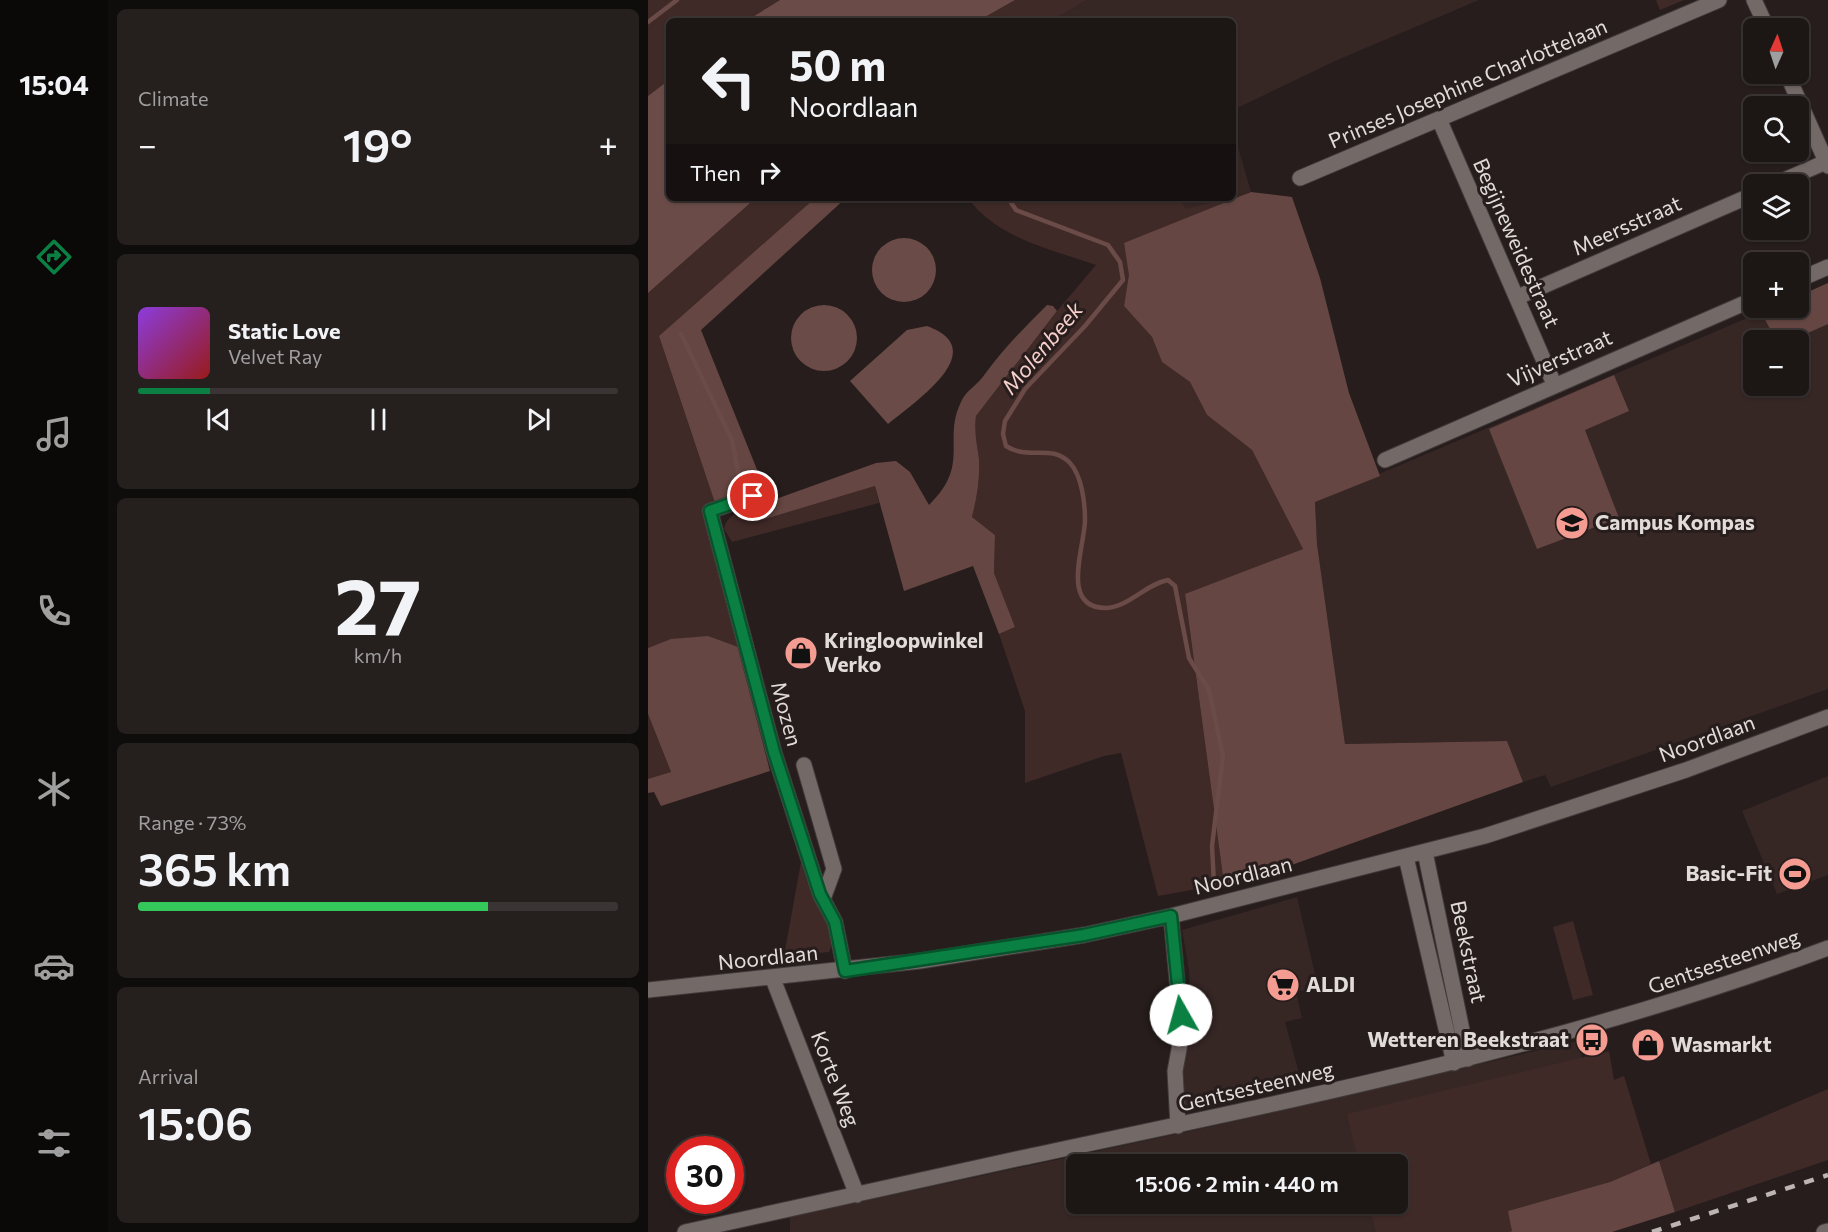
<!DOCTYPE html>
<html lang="en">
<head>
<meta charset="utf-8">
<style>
  body { margin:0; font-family:Commissioner,sans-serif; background:#251f1e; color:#f1f3f6; height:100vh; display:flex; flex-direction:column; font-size:22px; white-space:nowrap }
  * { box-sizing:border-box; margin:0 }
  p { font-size:20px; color:#a09fa0 }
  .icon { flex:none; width:33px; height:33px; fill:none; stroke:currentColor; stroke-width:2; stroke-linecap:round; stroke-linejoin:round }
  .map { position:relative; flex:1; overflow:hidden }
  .sheet { display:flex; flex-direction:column; gap:9px; padding:9px; background:#0f0c0c; width:540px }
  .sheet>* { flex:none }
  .guide { position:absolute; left:18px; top:18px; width:570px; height:183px; border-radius:9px; box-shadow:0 2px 4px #0004,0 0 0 2px #3a3534; background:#1c1615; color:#f1f3f6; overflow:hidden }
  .needle { width:39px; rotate:3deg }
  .fabs { position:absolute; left:1095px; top:18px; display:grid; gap:12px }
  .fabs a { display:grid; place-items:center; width:66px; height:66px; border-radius:9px; background:#1c1615; box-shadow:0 2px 4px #0004,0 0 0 2px #3a3534; font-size:30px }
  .speed { position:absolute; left:18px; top:1136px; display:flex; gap:12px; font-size:30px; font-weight:700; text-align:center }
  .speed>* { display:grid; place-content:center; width:78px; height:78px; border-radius:50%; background:#1c1615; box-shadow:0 2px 4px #0004,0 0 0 2px #3a3534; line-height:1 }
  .speed .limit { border:9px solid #d22; background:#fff; color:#111 }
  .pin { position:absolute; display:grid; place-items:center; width:51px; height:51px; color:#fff; margin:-26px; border:3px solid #fff; border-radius:50%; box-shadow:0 2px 6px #0007 }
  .me { position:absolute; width:66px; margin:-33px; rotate:353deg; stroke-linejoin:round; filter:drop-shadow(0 0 4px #0008) }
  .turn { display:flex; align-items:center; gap:21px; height:126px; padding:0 24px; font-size:27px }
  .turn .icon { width:78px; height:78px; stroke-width:2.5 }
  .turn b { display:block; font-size:42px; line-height:51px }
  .then { display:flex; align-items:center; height:57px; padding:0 24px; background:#0003; gap:12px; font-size:22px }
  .big { font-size:45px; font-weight:600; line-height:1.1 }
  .sheet .tile { flex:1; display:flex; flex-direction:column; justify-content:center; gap:9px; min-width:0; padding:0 21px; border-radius:9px; background:#251f1e }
  .sheet .dial { align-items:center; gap:0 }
  .dial b { font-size:78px; line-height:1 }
  .song { display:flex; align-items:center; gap:18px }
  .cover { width:72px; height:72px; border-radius:9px; background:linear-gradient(135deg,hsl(270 70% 55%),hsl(0 70% 35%)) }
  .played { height:6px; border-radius:3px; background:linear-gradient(90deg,#0b8043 15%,#3a3534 15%) }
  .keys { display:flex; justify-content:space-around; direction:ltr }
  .heat { display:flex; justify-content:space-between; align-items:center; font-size:33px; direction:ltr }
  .charge { height:9px; border-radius:4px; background:linear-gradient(90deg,#34c759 73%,#3a3534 0) }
  .trip { position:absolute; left:418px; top:1154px; width:342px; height:60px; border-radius:9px; background:#1c1615; box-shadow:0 2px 4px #0004,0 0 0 2px #3a3534; font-weight:600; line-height:60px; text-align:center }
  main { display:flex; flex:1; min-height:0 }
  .menu { display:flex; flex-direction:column; width:108px; justify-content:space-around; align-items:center; background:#0b0908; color:#a09fa0 }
  .menu .icon { width:42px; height:42px }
  .menu .selected { color:#0b8043 }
  .menu b { font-size:27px; color:#f1f3f6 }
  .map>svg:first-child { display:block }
</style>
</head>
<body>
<main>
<nav class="menu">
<b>15:04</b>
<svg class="icon selected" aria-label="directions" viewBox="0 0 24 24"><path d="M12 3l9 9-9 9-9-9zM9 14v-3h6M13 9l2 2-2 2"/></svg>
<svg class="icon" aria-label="music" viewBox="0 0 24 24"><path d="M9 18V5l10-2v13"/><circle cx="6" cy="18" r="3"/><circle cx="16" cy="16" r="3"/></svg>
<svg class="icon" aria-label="phone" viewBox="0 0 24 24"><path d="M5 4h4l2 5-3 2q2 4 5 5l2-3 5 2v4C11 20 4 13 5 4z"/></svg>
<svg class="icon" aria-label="climate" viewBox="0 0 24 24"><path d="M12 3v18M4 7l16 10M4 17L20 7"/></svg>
<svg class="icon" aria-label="car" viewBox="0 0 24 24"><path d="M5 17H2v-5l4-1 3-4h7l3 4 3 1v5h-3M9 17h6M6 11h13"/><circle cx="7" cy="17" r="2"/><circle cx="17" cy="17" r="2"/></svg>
<svg class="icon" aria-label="filters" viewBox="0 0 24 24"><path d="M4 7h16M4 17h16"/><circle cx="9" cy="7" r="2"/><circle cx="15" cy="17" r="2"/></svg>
</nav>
<section class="sheet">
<div class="tile"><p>Climate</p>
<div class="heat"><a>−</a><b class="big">19°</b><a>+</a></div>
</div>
<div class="tile">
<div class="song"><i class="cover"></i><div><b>Static Love</b><p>Velvet Ray</p></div></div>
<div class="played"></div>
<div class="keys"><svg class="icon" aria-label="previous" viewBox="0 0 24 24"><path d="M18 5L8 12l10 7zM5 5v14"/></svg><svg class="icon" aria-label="pause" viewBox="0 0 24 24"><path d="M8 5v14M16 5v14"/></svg><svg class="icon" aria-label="next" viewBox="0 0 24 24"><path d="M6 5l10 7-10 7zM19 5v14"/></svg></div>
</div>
<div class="tile dial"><b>27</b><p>km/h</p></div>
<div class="tile"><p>Range · 73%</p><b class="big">365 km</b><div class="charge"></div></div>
<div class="tile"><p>Arrival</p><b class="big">15:06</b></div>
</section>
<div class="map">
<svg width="1180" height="1232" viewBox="0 0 1180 1232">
  <rect width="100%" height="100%" fill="#261d1c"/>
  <!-- built -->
  <path fill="#362725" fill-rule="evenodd" d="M439,0H831L687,61L585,110V21H403Z
    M585,130L603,192L585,196Z
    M531,198H579L538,210Z
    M1180,283V689L903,787L897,775L875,782L859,741L697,744L669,544L667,501L1123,308H1150L1151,296ZM1106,340H1150V386H1106Z
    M1180,776V875L1129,894L1094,811Z
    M649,897L670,987L648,992L654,1018L637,1022L654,1084L534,1109L531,1076L543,1018L541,970L534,930Z
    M930,1041L962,1182L861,1232H142V1217L566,1126ZM429,1164H750V1203H429Z"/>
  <!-- green -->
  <path fill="#402a27" d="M0,0H132L98,21H21V80L0,96Z
    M367,0H439L403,21H330Z
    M1008,0H1036L1012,10Z
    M603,192L476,244L482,275L476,306L504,337L514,362L542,382L559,415L604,450L655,549L537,595L576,884L510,896L473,753L456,756L377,783V711L351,634L367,627L346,573L347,535L324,517C329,497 332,480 331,460C329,444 326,432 328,416L409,311L448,265C405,250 348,238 320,198H531L538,209Z
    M108,198H167L11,336L69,509L96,640L90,647C55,635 35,634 0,648V293Z
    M227,486L231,503L84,542L76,529C79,515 90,512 103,508L107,522Z
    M0,714L23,772L3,779H0Z
    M153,862C156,871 158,881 162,889C170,908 191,931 181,952L136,956Z
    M925,921L945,995L925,1000L905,927Z
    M961,1051L966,1080L976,1076L1003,1164L962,1182L861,1211L864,1231L861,1232H728L721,1203H750V1164H711L699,1114Z
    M1180,1089V1160L1027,1212L1011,1161Z"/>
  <!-- forest -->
  <path fill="#654642" d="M603,192L644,197L672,278L701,393L732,476L667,502L669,544L697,744L859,741L875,782L616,875L576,884L537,594L655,549L604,450L559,415L542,382L514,362L504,337L476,306L481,275L476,243Z
    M167,198H198L53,330L118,492L69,509L11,336Z
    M1180,283V324L1144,340H1128L1113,312L1123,308H1150L1151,296Z
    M399,305L405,306L409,311L328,416C326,432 329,444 331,459C332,480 329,497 324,517L347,535L346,573L367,627L351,634L325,566L256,591L227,486L107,522L103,508L228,463L248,461L262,472L281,505C323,464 294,441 313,402C318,390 330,385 337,374C355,349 377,327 399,305Z
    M966,375L981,411L937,430L971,518L889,549L841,429Z
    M60,636L90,647L122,771L13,806L6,792L0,793V779L23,772L0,714V648L23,639Z
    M1011,1161L1027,1212L964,1232H861L864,1231L860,1211L962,1182Z"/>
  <!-- water -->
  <path fill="#6a4b47" d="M132,0H367L330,21H98Z
    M21,80V198H108L0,293V96Z
    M224 270a32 32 0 1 1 64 0a32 32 0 1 1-64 0Z
    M143 338a33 33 0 1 1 66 0a33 33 0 1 1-66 0Z
    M279,326C346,350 265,403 240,424L202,381L259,330Z"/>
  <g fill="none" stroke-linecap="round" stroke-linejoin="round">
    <!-- stream -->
    <path stroke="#6a4b47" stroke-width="4.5" d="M0,22L29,0
      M360,198L368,210L460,245L472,262L475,280L437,326L377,389L357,421L355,434L358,446C381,461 403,443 422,463C434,476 437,503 437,520C437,546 411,608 458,608C481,607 498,584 520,580L527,586L541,658L561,690L575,756L564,846L566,884
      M33,334L84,440L94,493"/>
    <defs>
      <path id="minor" d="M1106,0L1119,28
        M1139,74L1180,166
        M791,119L906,384
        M652,178L1071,0
        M1127,184L1178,162
        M1150,280L1180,267
        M870,297L1106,194
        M737,460L1106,299
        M105,496L62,511L126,752L172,894L187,922L197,971
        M156,765L186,869L175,899
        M777,852L820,1059
        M758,857L806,1063
        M523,916L534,1033L527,1071L530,1126
        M125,979L209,1195
        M0,990L272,961L436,935L523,916L837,836L1038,770L1180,717
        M37,1232C149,1208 261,1182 373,1158C645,1100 918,1046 1180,948
        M1176,1232L1180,1231"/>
    </defs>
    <!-- minor casing -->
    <use href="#minor" stroke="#413a3a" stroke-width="17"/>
    <!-- minor -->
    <use href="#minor" stroke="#736967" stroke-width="15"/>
    <!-- rail -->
    <path stroke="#bcb5b4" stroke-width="4.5" stroke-dasharray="10 10" stroke-linecap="butt" d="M1004,1232L1180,1175"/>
  </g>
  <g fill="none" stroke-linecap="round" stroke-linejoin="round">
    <defs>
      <path id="route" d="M105,496L62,511L126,752L172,894L187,922L197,971L436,935L523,916L533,1015"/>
    </defs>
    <!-- route casing -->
    <use href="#route" stroke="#07532c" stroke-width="15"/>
    <!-- route -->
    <use href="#route" stroke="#0b8043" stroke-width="10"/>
  </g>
  <!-- icons -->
  <defs>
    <symbol id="school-disc" viewBox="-11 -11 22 22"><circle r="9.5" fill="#f59c92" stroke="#261d1c"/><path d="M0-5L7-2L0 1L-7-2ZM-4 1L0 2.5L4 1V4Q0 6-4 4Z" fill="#111"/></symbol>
    <symbol id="shop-disc" viewBox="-11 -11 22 22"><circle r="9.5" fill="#f59c92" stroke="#261d1c"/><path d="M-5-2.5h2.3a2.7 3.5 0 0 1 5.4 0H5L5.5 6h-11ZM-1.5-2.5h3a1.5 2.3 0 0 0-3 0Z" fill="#111"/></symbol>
    <symbol id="stadium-disc" viewBox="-11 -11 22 22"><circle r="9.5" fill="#f59c92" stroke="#261d1c"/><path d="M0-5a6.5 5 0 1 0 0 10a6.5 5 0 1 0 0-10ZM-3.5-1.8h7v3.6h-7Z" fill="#111"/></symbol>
    <symbol id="supermarket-disc" viewBox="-11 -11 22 22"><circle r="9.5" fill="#f59c92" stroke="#261d1c"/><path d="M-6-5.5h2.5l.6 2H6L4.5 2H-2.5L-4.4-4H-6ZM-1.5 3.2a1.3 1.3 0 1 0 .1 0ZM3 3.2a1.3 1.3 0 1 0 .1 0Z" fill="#111"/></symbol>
    <symbol id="bus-disc" viewBox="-11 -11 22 22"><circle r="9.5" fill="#f59c92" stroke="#261d1c"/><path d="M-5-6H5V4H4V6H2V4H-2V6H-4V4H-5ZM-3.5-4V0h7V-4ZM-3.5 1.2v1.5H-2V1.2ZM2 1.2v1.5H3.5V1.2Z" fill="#111"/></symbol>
  </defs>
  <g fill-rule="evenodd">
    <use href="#school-disc" x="905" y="504" width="38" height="38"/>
    <use href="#shop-disc" x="134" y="634" width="38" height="38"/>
    <use href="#stadium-disc" x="1128" y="855" width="38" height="38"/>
    <use href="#supermarket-disc" x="616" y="966" width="38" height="38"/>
    <use href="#bus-disc" x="925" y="1021" width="38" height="38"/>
    <use href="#shop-disc" x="981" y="1026" width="38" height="38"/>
  </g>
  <g text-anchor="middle" stroke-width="6" stroke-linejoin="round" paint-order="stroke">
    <!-- street labels -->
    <g font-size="21" fill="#e1dbda" stroke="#261d1c">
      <text transform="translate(820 84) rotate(-23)" y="7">Prinses Josephine Charlottelaan</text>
      <text transform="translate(979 226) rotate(-24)" y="7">Meersstraat</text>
      <text transform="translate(868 243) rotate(66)" y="7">Begijneweidestraat</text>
      <text transform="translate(912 359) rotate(-24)" y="7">Vijverstraat</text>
      <text transform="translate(138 714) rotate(75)" y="7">Mozen</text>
      <text transform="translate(1059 739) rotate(-20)" y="7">Noordlaan</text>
      <text transform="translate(595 876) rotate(-14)" y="7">Noordlaan</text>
      <text transform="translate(820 952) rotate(78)" y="7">Beekstraat</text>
      <text transform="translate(120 958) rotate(-6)" y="7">Noordlaan</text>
      <text transform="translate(1076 962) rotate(-19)" y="7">Gentsesteenweg</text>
      <text transform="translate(187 1079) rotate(69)" y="7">Korte Weg</text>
      <text transform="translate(608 1087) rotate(-13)" y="7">Gentsesteenweg</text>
    </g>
    <!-- poi labels -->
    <g font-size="21" font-weight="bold" fill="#e1dbda" stroke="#261d1c" text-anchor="start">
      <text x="947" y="530">Campus Kompas</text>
      <text x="176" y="648">Kringloopwinkel<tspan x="176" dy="24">Verko</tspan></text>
      <text x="1124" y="881" text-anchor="end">Basic-Fit</text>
      <text x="658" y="992">ALDI</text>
      <text x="921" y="1047" text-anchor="end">Wetteren Beekstraat</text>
      <text x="1023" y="1052">Wasmarkt</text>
    </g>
    <!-- water labels -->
    <g font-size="22" font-style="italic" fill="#f7d0cb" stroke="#261d1c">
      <text transform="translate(394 348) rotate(-50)" y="8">Molenbeek</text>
    </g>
  </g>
</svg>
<div class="fabs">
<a><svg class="needle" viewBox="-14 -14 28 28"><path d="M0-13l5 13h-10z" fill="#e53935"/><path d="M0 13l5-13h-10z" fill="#a09fa0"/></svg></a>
<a><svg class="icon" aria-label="search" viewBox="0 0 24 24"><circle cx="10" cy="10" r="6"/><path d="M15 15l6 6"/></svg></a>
<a><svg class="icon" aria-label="layers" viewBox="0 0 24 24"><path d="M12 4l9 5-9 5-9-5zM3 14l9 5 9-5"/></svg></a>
<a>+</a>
<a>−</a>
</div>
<div class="speed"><div class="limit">30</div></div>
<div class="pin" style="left:105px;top:496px;background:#d93025"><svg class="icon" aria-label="arrive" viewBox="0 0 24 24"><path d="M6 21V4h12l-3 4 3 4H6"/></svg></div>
<svg class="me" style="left:533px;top:1015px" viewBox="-20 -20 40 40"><circle r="19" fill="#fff"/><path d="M0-13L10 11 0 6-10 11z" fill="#0b8043"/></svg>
<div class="trip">15:06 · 2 min · 440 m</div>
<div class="guide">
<div class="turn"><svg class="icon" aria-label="left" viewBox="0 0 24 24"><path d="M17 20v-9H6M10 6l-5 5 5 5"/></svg><div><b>50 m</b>Noordlaan</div></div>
<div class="then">Then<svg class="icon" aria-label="right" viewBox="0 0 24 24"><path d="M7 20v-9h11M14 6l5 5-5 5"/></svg></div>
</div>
</div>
</main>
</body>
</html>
